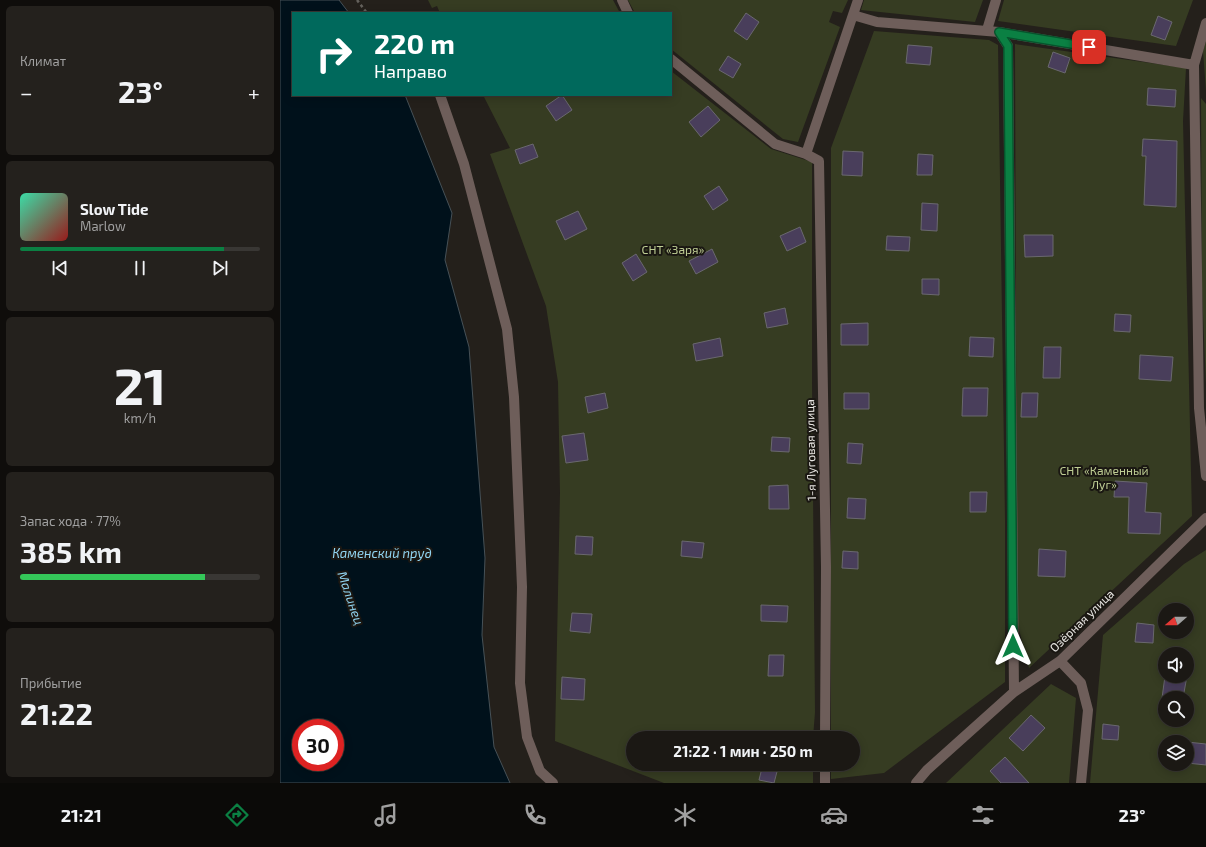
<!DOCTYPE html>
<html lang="ru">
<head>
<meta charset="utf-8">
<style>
  body { margin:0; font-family:"Exo 2",sans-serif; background:#24211d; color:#f1f3f6; height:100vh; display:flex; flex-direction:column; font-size:15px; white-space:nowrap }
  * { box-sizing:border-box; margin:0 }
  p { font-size:13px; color:#a0a0a0 }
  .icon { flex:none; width:22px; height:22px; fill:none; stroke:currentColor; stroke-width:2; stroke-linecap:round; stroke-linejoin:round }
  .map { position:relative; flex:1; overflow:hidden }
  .details { display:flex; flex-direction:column; gap:6px; padding:6px; background:#0f0d0b; width:280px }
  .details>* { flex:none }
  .hud { position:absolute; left:12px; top:12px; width:380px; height:84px; border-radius:0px; box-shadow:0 2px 10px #0003,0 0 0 1px #393734; background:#00695c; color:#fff; overflow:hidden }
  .needle { width:26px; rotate:250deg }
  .buttons { position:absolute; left:878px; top:603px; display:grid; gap:8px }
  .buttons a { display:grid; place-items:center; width:36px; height:36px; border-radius:50%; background:#1b1814; box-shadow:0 2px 10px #0003,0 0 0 1px #393734; font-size:20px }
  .speed { position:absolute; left:12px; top:719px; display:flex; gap:8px; font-size:20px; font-weight:700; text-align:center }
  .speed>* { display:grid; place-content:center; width:52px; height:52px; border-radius:50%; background:#1b1814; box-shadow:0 2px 10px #0003,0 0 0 1px #393734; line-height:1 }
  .speed .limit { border:6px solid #d22; background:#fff; color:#111 }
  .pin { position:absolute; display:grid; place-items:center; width:34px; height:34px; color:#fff; margin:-17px; border-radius:8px; box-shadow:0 2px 6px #0006 }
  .me { position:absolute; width:44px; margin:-22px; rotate:0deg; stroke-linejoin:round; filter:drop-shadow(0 0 3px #0008) }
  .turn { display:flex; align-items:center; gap:14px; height:84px; padding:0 16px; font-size:18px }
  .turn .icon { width:52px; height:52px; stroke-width:2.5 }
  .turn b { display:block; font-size:28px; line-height:34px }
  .big { font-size:30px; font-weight:700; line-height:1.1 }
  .details .tile { flex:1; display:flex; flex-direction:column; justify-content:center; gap:6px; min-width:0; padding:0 14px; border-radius:6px; background:#24211d }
  .details .dial { align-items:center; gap:0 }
  .dial b { font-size:52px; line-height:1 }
  .song { display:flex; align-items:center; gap:12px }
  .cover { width:48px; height:48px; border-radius:6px; background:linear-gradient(135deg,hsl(160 70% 55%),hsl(0 70% 35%)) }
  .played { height:4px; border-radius:2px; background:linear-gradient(90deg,#0b8043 85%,#393734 85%) }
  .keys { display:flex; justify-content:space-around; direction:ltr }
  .heat { display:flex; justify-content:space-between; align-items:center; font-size:22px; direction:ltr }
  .charge { height:6px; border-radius:3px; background:linear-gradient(90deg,#34c759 77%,#393734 0) }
  .trip { position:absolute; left:346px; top:731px; width:234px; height:40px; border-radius:20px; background:#1b1814; box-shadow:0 2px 10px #0003,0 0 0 1px #393734; font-weight:700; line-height:40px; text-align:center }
  .menu { display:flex; height:64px; justify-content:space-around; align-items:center; background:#0b0a08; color:#a0a0a0 }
  .menu .icon { width:28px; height:28px }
  .menu .selected { color:#0b8043 }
  .menu b { font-size:18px; color:#f1f3f6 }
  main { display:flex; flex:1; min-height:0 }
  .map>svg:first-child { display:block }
</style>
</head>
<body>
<main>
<section class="details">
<div class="tile"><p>Климат</p>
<div class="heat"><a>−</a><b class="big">23°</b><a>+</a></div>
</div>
<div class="tile">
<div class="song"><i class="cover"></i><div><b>Slow Tide</b><p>Marlow</p></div></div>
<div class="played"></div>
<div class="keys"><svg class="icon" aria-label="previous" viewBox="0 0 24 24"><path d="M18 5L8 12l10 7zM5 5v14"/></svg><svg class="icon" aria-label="pause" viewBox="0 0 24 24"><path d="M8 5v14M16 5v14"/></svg><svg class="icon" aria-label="next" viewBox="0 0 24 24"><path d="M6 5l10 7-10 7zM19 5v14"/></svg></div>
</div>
<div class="tile dial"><b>21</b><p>km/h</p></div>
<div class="tile"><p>Запас хода · 77%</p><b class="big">385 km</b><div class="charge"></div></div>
<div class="tile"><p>Прибытие</p><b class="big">21:22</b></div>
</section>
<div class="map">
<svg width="926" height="783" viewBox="0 0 926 783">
  <rect width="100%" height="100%" fill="#24201b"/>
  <!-- green -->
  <path fill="#363c22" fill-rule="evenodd" d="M148,0H333L340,13H160L157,6L152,8Z
    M348,0H568L562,13L553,11L549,22L560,27L518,142L503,139L391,49V13H355Z
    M584,0H703L695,22L581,10Z
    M724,0H913L896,46L718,21Z
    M594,31L709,40L718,45L725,520V682L604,773L551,779V764H573V738H551V148Z
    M926,41V91L923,51Z
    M735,44L906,68L903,121L912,516L749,668L737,622Z
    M391,71L491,149L532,162V382L535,712L533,738H353V764H533V783H384L275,741L280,493L278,382L266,306L210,154L230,148L203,95H391Z
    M921,98L926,104V385L922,289Z
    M926,550V783H810L823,635L904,564ZM885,610H907V632H885ZM885,654H907V676H885ZM885,698H907V720H885ZM885,742H907V764H885Z
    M771,684L796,698L789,783H666Z"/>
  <!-- water -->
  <path fill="#00111b" stroke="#465157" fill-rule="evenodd" d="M0,0H59L69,13H13V95H125L172,213L165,260L189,347L205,558L202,635L214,747L230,783H0ZM21,728H55V762H21Z"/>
  <!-- building -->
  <path fill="#493e5b" stroke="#6a686f" d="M466,13L479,22L467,40L454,31Z
    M878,16L892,22L885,40L871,35Z
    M628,45L652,47L650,65L626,63Z
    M773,52L790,58L785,73L768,67Z
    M448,56L461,64L453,78L439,70Z
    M868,88L896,90L895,107L867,105Z
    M282,95L292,110L276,121L266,106Z
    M428,106L440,120L421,137L409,122Z
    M863,139L897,141L896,207L864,205L866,156H862Z
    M253,144L258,157L240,164L235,150Z
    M563,151L583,152L582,176L562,175Z
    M638,154L653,155L652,175H637Z
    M439,186L448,200L433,210L424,196Z
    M642,203L658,204L657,231L641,230Z
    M298,211L307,229L285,240L276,221Z
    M520,227L526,242L507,251L500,236Z
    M744,235H773V256L745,257Z
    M607,236L630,237L629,251L606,250Z
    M432,249L438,262L416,274L409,261Z
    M356,254L367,272L353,281L342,263Z
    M642,279H659V295L642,294Z
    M505,308L508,324L487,328L484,313Z
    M835,314L851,315L850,332L834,331Z
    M588,323V345H561V324Z
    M690,337L714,338L713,357L689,356Z
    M440,338L443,356L416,361L413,344Z
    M764,347H781L780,378H763Z
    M860,355L893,357L891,381L859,379Z
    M683,388H708L707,416H682Z
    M325,393L328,408L308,413L305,397Z
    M564,393H589V409H564Z
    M742,393H758L757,417H741Z
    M304,433L308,460L286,463L282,436Z
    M492,437L510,438L509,452L491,451Z
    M568,443L583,444L581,464L567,463Z
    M835,481L867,483L865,512L881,513L880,534L848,533L849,497H834Z
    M508,485L509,509H489V486Z
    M690,492H707L706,512H690Z
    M568,498L586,499L585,519L567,518Z
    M296,536L313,537L312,555L295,554Z
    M402,541L424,543L422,558L401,556Z
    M759,549L786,551L785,577L758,576Z
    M563,551L578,552V569L562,568Z
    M481,605L508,606L507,622L481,621Z
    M292,613L312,614L310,633L290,631Z
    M857,623L874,625L873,643L855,642Z
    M489,655H504L503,676H488Z
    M885,676H907L903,698H882Z
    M282,677L305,679L304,700L281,699Z
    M751,715L765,728L743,751L729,738Z
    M823,724L839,726L838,740L822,739Z
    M907,742L926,744V765L907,763Z
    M725,757L749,783H721L710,771Z
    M483,764H499L494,783L479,780Z"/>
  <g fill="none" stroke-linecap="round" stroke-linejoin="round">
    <!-- path -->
    <path stroke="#64615c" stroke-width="2.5" stroke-dasharray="3 3" stroke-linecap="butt" d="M77,0L87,13"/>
    <!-- minor -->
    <path stroke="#6e5e5a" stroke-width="10" d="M342,0L348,13
      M573,15L597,22L719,32L728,46L734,692
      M926,23L914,65L919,408L926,476
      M707,30L716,0
      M719,32L914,65
      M391,59L495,144L526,154L539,161L546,567L545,738
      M160,95L184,164L227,329L234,397L242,587L240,683L247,737L260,771L273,783
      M526,154L578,0
      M780,661L801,683L808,710L801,783
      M545,783V764
      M636,783L647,770L734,692L780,661L926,518"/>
  </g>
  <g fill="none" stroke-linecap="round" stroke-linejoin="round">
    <defs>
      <path id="route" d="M733,646L728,46L719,32L809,47"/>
    </defs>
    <!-- route casing -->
    <use href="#route" stroke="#07532c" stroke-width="10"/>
    <!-- route -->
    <use href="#route" stroke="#0b8043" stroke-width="7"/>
  </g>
  <g text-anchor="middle" stroke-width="4" stroke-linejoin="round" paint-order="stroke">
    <!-- park labels -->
    <g font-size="12" fill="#bfce94" stroke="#1a1712">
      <text x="393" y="254">СНТ «Заря»</text>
      <text x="824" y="475">СНТ «Каменный<tspan x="824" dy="14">Луг»</tspan></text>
    </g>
    <!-- street labels -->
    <g font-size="12" fill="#e8e6e2" stroke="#1a1712">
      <text transform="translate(531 450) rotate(-91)" y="4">1-я Луговая улица</text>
      <text transform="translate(802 621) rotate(-44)" y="4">Озёрная улица</text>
    </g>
    <!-- water labels -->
    <g font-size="13" font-style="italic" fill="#91d4f1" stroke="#1a1712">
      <text x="102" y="558">Каменский пруд</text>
      <text transform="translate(71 598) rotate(71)" y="5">Малинец</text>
    </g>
  </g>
</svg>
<div class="buttons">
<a><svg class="needle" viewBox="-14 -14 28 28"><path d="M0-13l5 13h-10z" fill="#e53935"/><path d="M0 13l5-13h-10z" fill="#a0a0a0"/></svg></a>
<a><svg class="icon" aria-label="sound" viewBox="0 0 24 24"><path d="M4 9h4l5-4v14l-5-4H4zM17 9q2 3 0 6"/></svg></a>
<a><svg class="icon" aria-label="search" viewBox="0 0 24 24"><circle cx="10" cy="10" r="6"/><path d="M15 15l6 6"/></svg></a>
<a><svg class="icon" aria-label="layers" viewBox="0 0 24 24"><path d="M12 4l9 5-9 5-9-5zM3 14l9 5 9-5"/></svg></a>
</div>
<div class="speed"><div class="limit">30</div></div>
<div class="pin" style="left:809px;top:47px;background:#d93025"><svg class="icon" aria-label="arrive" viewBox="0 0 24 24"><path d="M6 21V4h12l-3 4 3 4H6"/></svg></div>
<svg class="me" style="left:733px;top:646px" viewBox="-20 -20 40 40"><path d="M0-17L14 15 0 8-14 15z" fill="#0b8043" stroke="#fff" stroke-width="4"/></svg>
<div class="trip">21:22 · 1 мин · 250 m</div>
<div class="hud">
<div class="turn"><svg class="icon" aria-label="right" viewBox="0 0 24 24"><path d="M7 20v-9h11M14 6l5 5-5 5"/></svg><div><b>220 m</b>Направо</div></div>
</div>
</div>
</main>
<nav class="menu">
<b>21:21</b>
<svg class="icon selected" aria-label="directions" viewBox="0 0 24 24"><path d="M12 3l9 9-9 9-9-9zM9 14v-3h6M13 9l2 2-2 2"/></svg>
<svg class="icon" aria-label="music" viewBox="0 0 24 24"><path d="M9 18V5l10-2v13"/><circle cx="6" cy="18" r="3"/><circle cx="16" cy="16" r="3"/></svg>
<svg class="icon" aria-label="phone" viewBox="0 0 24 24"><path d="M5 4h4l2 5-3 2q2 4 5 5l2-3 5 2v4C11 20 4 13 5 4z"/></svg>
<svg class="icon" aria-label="climate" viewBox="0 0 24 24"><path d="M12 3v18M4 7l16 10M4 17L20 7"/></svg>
<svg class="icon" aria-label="car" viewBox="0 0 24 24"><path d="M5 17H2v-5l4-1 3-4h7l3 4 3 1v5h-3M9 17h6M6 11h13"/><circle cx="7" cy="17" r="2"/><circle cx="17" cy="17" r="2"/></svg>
<svg class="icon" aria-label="filters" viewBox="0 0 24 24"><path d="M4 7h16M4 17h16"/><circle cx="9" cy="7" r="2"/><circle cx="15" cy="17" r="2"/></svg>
<b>23°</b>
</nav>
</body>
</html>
